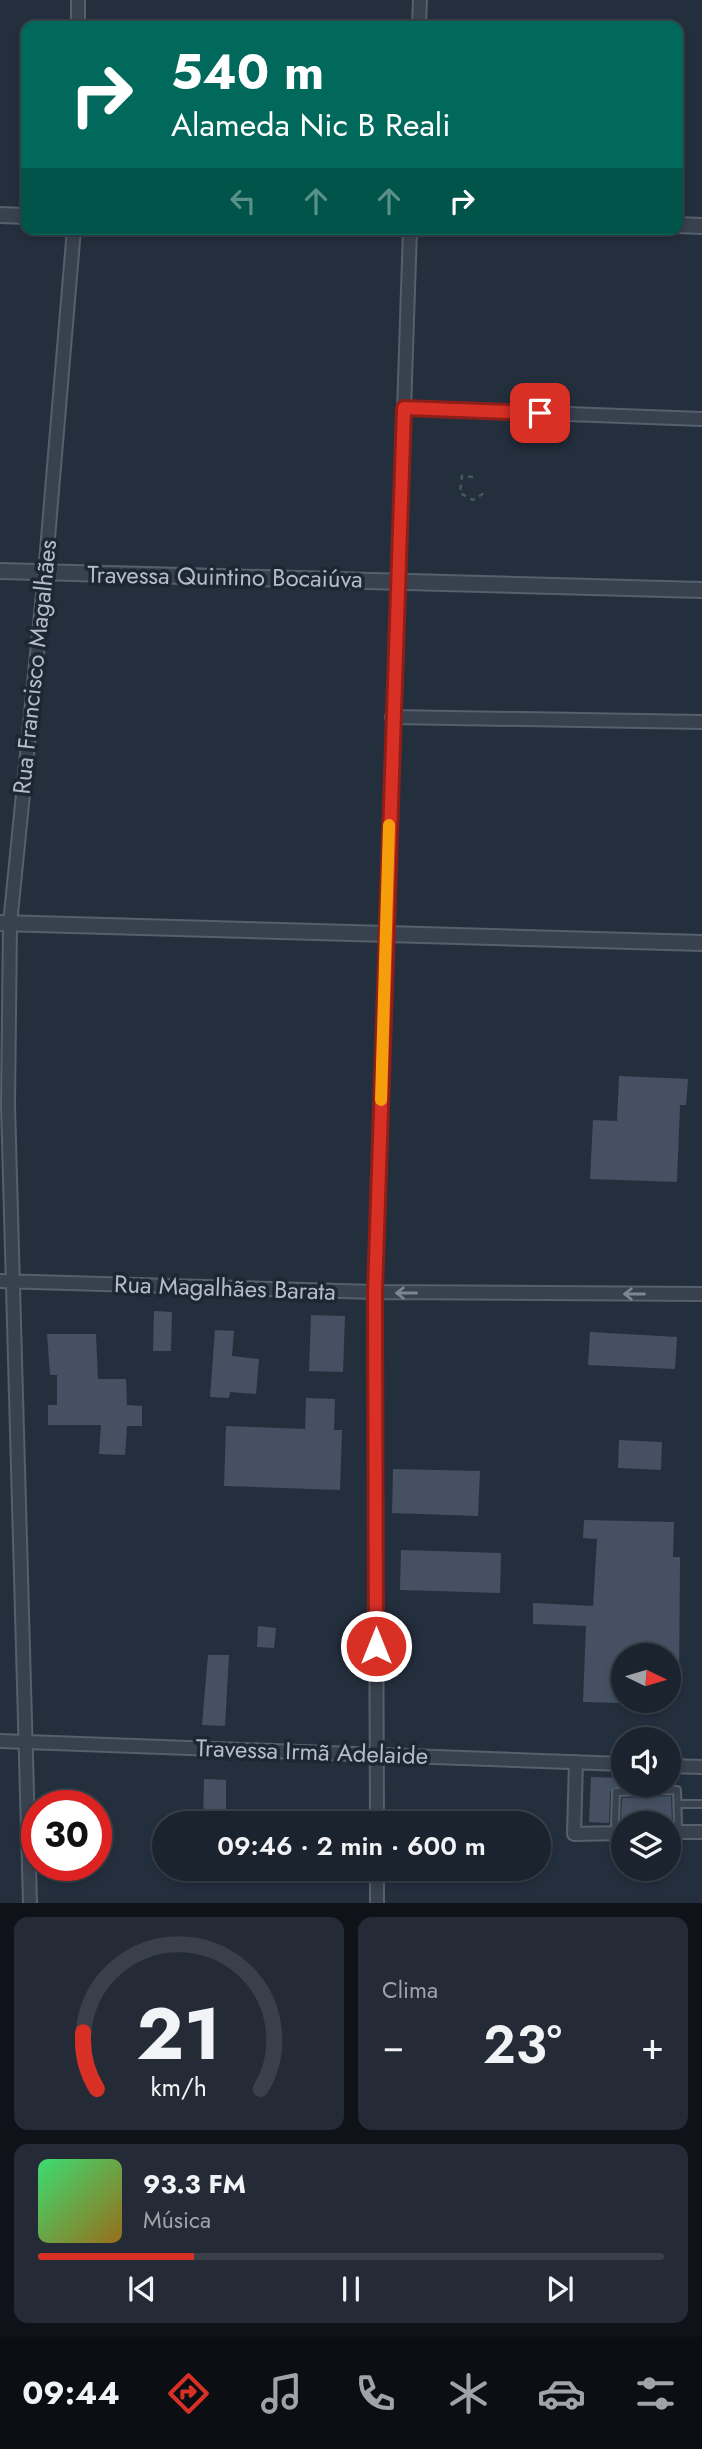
<!DOCTYPE html>
<html lang="pt">
<head>
<meta charset="utf-8">
<style>
  body { margin:0; font-family:Jost,sans-serif; background:#242b36; color:#f1f3f6; height:100vh; display:flex; flex-direction:column; font-size:26px; white-space:nowrap }
  * { box-sizing:border-box; margin:0 }
  p { font-size:23px; color:#a0a4aa }
  .icon { flex:none; width:38px; height:38px; fill:none; stroke:currentColor; stroke-width:2; stroke-linecap:round; stroke-linejoin:round }
  .map { position:relative; height:1903px; overflow:hidden }
  .panel { display:flex; flex-direction:column; gap:14px; padding:14px; background:#0f1319; flex:1 }
  .panel>* { flex:none }
  .hud { position:absolute; left:21px; top:21px; width:662px; height:214px; border-radius:14px; box-shadow:0 4px 10px #0003,0 0 0 2px #39404a; background:#00695c; color:#fff; overflow:hidden }
  .needle { width:46px; rotate:95deg }
  .fabs { position:absolute; left:611px; top:1643px; display:grid; gap:14px }
  .fabs a { display:grid; place-items:center; width:70px; height:70px; border-radius:50%; background:#1b232e; box-shadow:0 4px 10px #0003,0 0 0 2px #39404a; font-size:35px }
  .speed { position:absolute; left:21px; top:1790px; display:flex; gap:14px; font-size:35px; font-weight:700; text-align:center }
  .speed>* { display:grid; place-content:center; width:91px; height:91px; border-radius:50%; background:#1b232e; box-shadow:0 4px 10px #0003,0 0 0 2px #39404a; line-height:1 }
  .speed .limit { border:10px solid #d22; background:#fff; color:#111 }
  .pin { position:absolute; display:grid; place-items:center; width:60px; height:60px; color:#fff; margin:-30px; border-radius:14px; box-shadow:0 4px 10px #0006 }
  .me { position:absolute; width:77px; margin:-38px; rotate:0deg; stroke-linejoin:round; filter:drop-shadow(0 0 5px #0008) }
  .turn { display:flex; align-items:center; gap:24px; height:147px; padding:0 35px; font-size:32px }
  .turn .icon { width:91px; height:91px; stroke-width:2.5 }
  .turn b { display:block; font-size:49px; line-height:60px }
  .lanes { display:flex; align-items:center; height:66px; padding:0 35px; background:#0003; justify-content:center; gap:35px; direction:ltr }
  .lanes .off { opacity:.35 }
  .big { font-size:52px; font-weight:600; line-height:1.1 }
  .panel .tile { flex:1; display:flex; flex-direction:column; justify-content:center; gap:10px; min-width:0; padding:0 24px; border-radius:14px; background:#242b36 }
  .panel .dial { align-items:center; gap:0 }
  .dial svg { height:182px; overflow:visible; fill:none; stroke:#39404a; stroke-width:7; stroke-linecap:round; text-anchor:middle }
  .dial text { fill:#f1f3f6; stroke:none }
  .song { display:flex; align-items:center; gap:21px }
  .cover { width:84px; height:84px; border-radius:10px; background:linear-gradient(135deg,hsl(140 70% 55%),hsl(40 70% 35%)) }
  .played { height:7px; border-radius:4px; background:linear-gradient(90deg,#d93025 25%,#39404a 25%) }
  .keys { display:flex; justify-content:space-around; direction:ltr }
  .heat { display:flex; justify-content:space-between; align-items:center; font-size:38px; direction:ltr }
  .panel .tiles { flex:1; display:grid; gap:14px; grid-template-columns:1fr 1fr }
  .tile:last-child { grid-column:span 2 }
  .trip { position:absolute; left:152px; top:1811px; width:399px; height:70px; border-radius:35px; background:#1b232e; box-shadow:0 4px 10px #0003,0 0 0 2px #39404a; font-weight:600; line-height:70px; text-align:center }
  .menu { display:flex; height:112px; justify-content:space-around; align-items:center; background:#0b0e12; color:#a0a4aa }
  .menu .icon { width:49px; height:49px }
  .menu .selected { color:#d93025 }
  .menu b { font-size:32px; color:#f1f3f6 }
  .map>svg:first-child { display:block }
</style>
</head>
<body>
<div class="map">
<svg width="702" height="1903" viewBox="0 0 702 1903">
  <rect width="100%" height="100%" fill="#242f3e"/>
  <!-- building -->
  <path fill="#455162" d="M619,1076L688,1079L686,1105H680L677,1182L590,1179L593,1120L617,1121Z
    M154,1311L172,1312L171,1351H153Z
    M311,1315L345,1316L343,1372L309,1371Z
    M215,1330L234,1331L232,1356L259,1359L256,1394L230,1392L229,1398L210,1397Z
    M590,1332L677,1337L675,1369L588,1365Z
    M47,1334H96L98,1379H126L127,1405L142,1406V1426H127L125,1455L99,1454L101,1425H48V1405H57V1375H50Z
    M306,1398L335,1399L334,1430H342L340,1490L224,1486L226,1426L305,1429Z
    M619,1440L662,1442L661,1470L618,1468Z
    M393,1469L480,1471L478,1516L392,1513Z
    M584,1520L674,1522L673,1557H680L679,1686H668V1656H623V1703L583,1702L586,1626L533,1624V1603L593,1606L597,1539L583,1538Z
    M401,1550L501,1553L500,1593L400,1590Z
    M258,1626L276,1628L274,1648L257,1647Z
    M208,1655H229L225,1726L202,1725Z
    M591,1777L623,1778V1785H656L614,1787L610,1792L609,1823L589,1822Z
    M204,1779L226,1780V1824H203Z
    M671,1796L672,1820L663,1824H628L621,1819L622,1798Z"/>
  <g fill="none" stroke-linecap="round" stroke-linejoin="round">
    <defs>
      <path id="service" d="M679,1804H702
        M623,1825H615L616,1792L677,1790L678,1826H668"/>
      <path id="minor" d="M78,26V0
        M419,26L420,0
        M404,408L702,419
        M392,717L702,722
        M0,1281L375,1292L702,1294
        M0,1741L623,1764
        M576,1762L574,1834L623,1833
        M668,1766L702,1767
        M377,1824L375,1292L410,229
        M668,1832H702
        M377,1869V1903
        M30,1903L8,1105L10,924L45,574L74,229"/>
      <path id="tertiary" d="M0,215L26,216
        M677,225L702,226
        M0,571L702,590
        M0,923L702,943"/>
    </defs>
    <!-- service casing -->
    <use href="#service" stroke="#565f6c" stroke-width="10"/>
    <!-- minor casing -->
    <use href="#minor" stroke="#565f6c" stroke-width="16"/>
    <!-- tertiary casing -->
    <use href="#tertiary" stroke="#565f6c" stroke-width="18"/>
    <!-- path -->
    <path stroke="#44595c" stroke-width="2.5" stroke-dasharray="5 5" stroke-linecap="butt" d="M473,477L462,476L460,493L473,500L484,493"/>
    <!-- service -->
    <use href="#service" stroke="#38414e" stroke-width="6"/>
    <!-- minor -->
    <use href="#minor" stroke="#38414e" stroke-width="12"/>
    <!-- tertiary -->
    <use href="#tertiary" stroke="#38414e" stroke-width="14"/>
  </g>
  <!-- one-way arrows -->
  <defs><path id="oneway-shaft" d="M-6 0H5M1.5-3L5.5 0L1.5 3" fill="none" stroke-width="1.6" stroke-linecap="round" stroke-linejoin="round" transform="scale(1.75)"/></defs>
  <g stroke="#7c8592">
    <use href="#oneway-shaft" transform="translate(406 1293) rotate(-180)"/>
    <use href="#oneway-shaft" transform="translate(634 1294) rotate(-180)"/>
  </g>
  <g fill="none" stroke-linecap="round" stroke-linejoin="round">
    <defs>
      <path id="route" d="M376,1646L375,1292L404,408L540,413"/>
    </defs>
    <!-- route casing -->
    <use href="#route" stroke="#8d1f18" stroke-width="18"/>
    <!-- route -->
    <use href="#route" stroke="#d93025" stroke-width="12"/>
    <!-- slow -->
    <path stroke="#f59e0b" stroke-width="12" d="M381,1100L389,825"/>
  </g>
  <g text-anchor="middle" stroke-width="7" stroke-linejoin="round" paint-order="stroke">
    <!-- street labels -->
    <g font-size="24" fill="#b4bcc9" stroke="#1d2633">
      <text transform="translate(225 577) rotate(1)" y="8">Travessa Quintino Bocaiúva</text>
      <text transform="translate(35 667) rotate(-84)" y="8">Rua Francisco Magalhães</text>
      <text transform="translate(225 1288) rotate(2)" y="8">Rua Magalhães Barata</text>
      <text transform="translate(312 1752) rotate(2)" y="8">Travessa Irmã Adelaide</text>
    </g>
  </g>
</svg>
<div class="fabs">
<a><svg class="needle" viewBox="-14 -14 28 28"><path d="M0-13l5 13h-10z" fill="#e53935"/><path d="M0 13l5-13h-10z" fill="#a0a4aa"/></svg></a>
<a><svg class="icon" aria-label="sound" viewBox="0 0 24 24"><path d="M4 9h4l5-4v14l-5-4H4zM17 9q2 3 0 6"/></svg></a>
<a><svg class="icon" aria-label="layers" viewBox="0 0 24 24"><path d="M12 4l9 5-9 5-9-5zM3 14l9 5 9-5"/></svg></a>
</div>
<div class="speed"><div class="limit">30</div></div>
<div class="pin" style="left:540px;top:413px;background:#d93025"><svg class="icon" aria-label="arrive" viewBox="0 0 24 24"><path d="M6 21V4h12l-3 4 3 4H6"/></svg></div>
<svg class="me" style="left:376px;top:1646px" viewBox="-20 -20 40 40"><circle r="17" fill="#d93025" stroke="#fff" stroke-width="3"/><path d="M0-11L8 9 0 5-8 9z" fill="#fff"/></svg>
<div class="trip">09:46 · 2 min · 600 m</div>
<div class="hud">
<div class="turn"><svg class="icon" aria-label="right" viewBox="0 0 24 24"><path d="M7 20v-9h11M14 6l5 5-5 5"/></svg><div><b>540 m</b>Alameda Nic B Reali</div></div>
<div class="lanes"><svg class="icon off" aria-label="left" viewBox="0 0 24 24"><path d="M17 20v-9H6M10 6l-5 5 5 5"/></svg><svg class="icon off" aria-label="ahead" viewBox="0 0 24 24"><path d="M12 20V5M6 11l6-6 6 6"/></svg><svg class="icon off" aria-label="ahead" viewBox="0 0 24 24"><path d="M12 20V5M6 11l6-6 6 6"/></svg><svg class="icon" aria-label="right" viewBox="0 0 24 24"><path d="M7 20v-9h11M14 6l5 5-5 5"/></svg></div>
</div>
</div>
<section class="panel">
<div class="tiles">
<div class="tile dial"><svg viewBox="0 0 100 80">
<path d="M14 69A42 42 0 1 1 86 69"/>
<path d="M14 69A42 42 0 0 1 8 44" stroke="#d93025"/>
<text x="50" y="56" font-size="32" font-weight="700">21</text>
<text x="50" y="72" font-size="11">km/h</text>
</svg></div>
<div class="tile"><p>Clima</p>
<div class="heat"><a>−</a><b class="big">23°</b><a>+</a></div>
</div>
<div class="tile">
<div class="song"><i class="cover"></i><div><b>93.3 FM</b><p>Música</p></div></div>
<div class="played"></div>
<div class="keys"><svg class="icon" aria-label="previous" viewBox="0 0 24 24"><path d="M18 5L8 12l10 7zM5 5v14"/></svg><svg class="icon" aria-label="pause" viewBox="0 0 24 24"><path d="M8 5v14M16 5v14"/></svg><svg class="icon" aria-label="next" viewBox="0 0 24 24"><path d="M6 5l10 7-10 7zM19 5v14"/></svg></div>
</div>
</div>
</section>
<nav class="menu">
<b>09:44</b>
<svg class="icon selected" aria-label="directions" viewBox="0 0 24 24"><path d="M12 3l9 9-9 9-9-9zM9 14v-3h6M13 9l2 2-2 2"/></svg>
<svg class="icon" aria-label="music" viewBox="0 0 24 24"><path d="M9 18V5l10-2v13"/><circle cx="6" cy="18" r="3"/><circle cx="16" cy="16" r="3"/></svg>
<svg class="icon" aria-label="phone" viewBox="0 0 24 24"><path d="M5 4h4l2 5-3 2q2 4 5 5l2-3 5 2v4C11 20 4 13 5 4z"/></svg>
<svg class="icon" aria-label="climate" viewBox="0 0 24 24"><path d="M12 3v18M4 7l16 10M4 17L20 7"/></svg>
<svg class="icon" aria-label="car" viewBox="0 0 24 24"><path d="M5 17H2v-5l4-1 3-4h7l3 4 3 1v5h-3M9 17h6M6 11h13"/><circle cx="7" cy="17" r="2"/><circle cx="17" cy="17" r="2"/></svg>
<svg class="icon" aria-label="filters" viewBox="0 0 24 24"><path d="M4 7h16M4 17h16"/><circle cx="9" cy="7" r="2"/><circle cx="15" cy="17" r="2"/></svg>
</nav>
</body>
</html>
